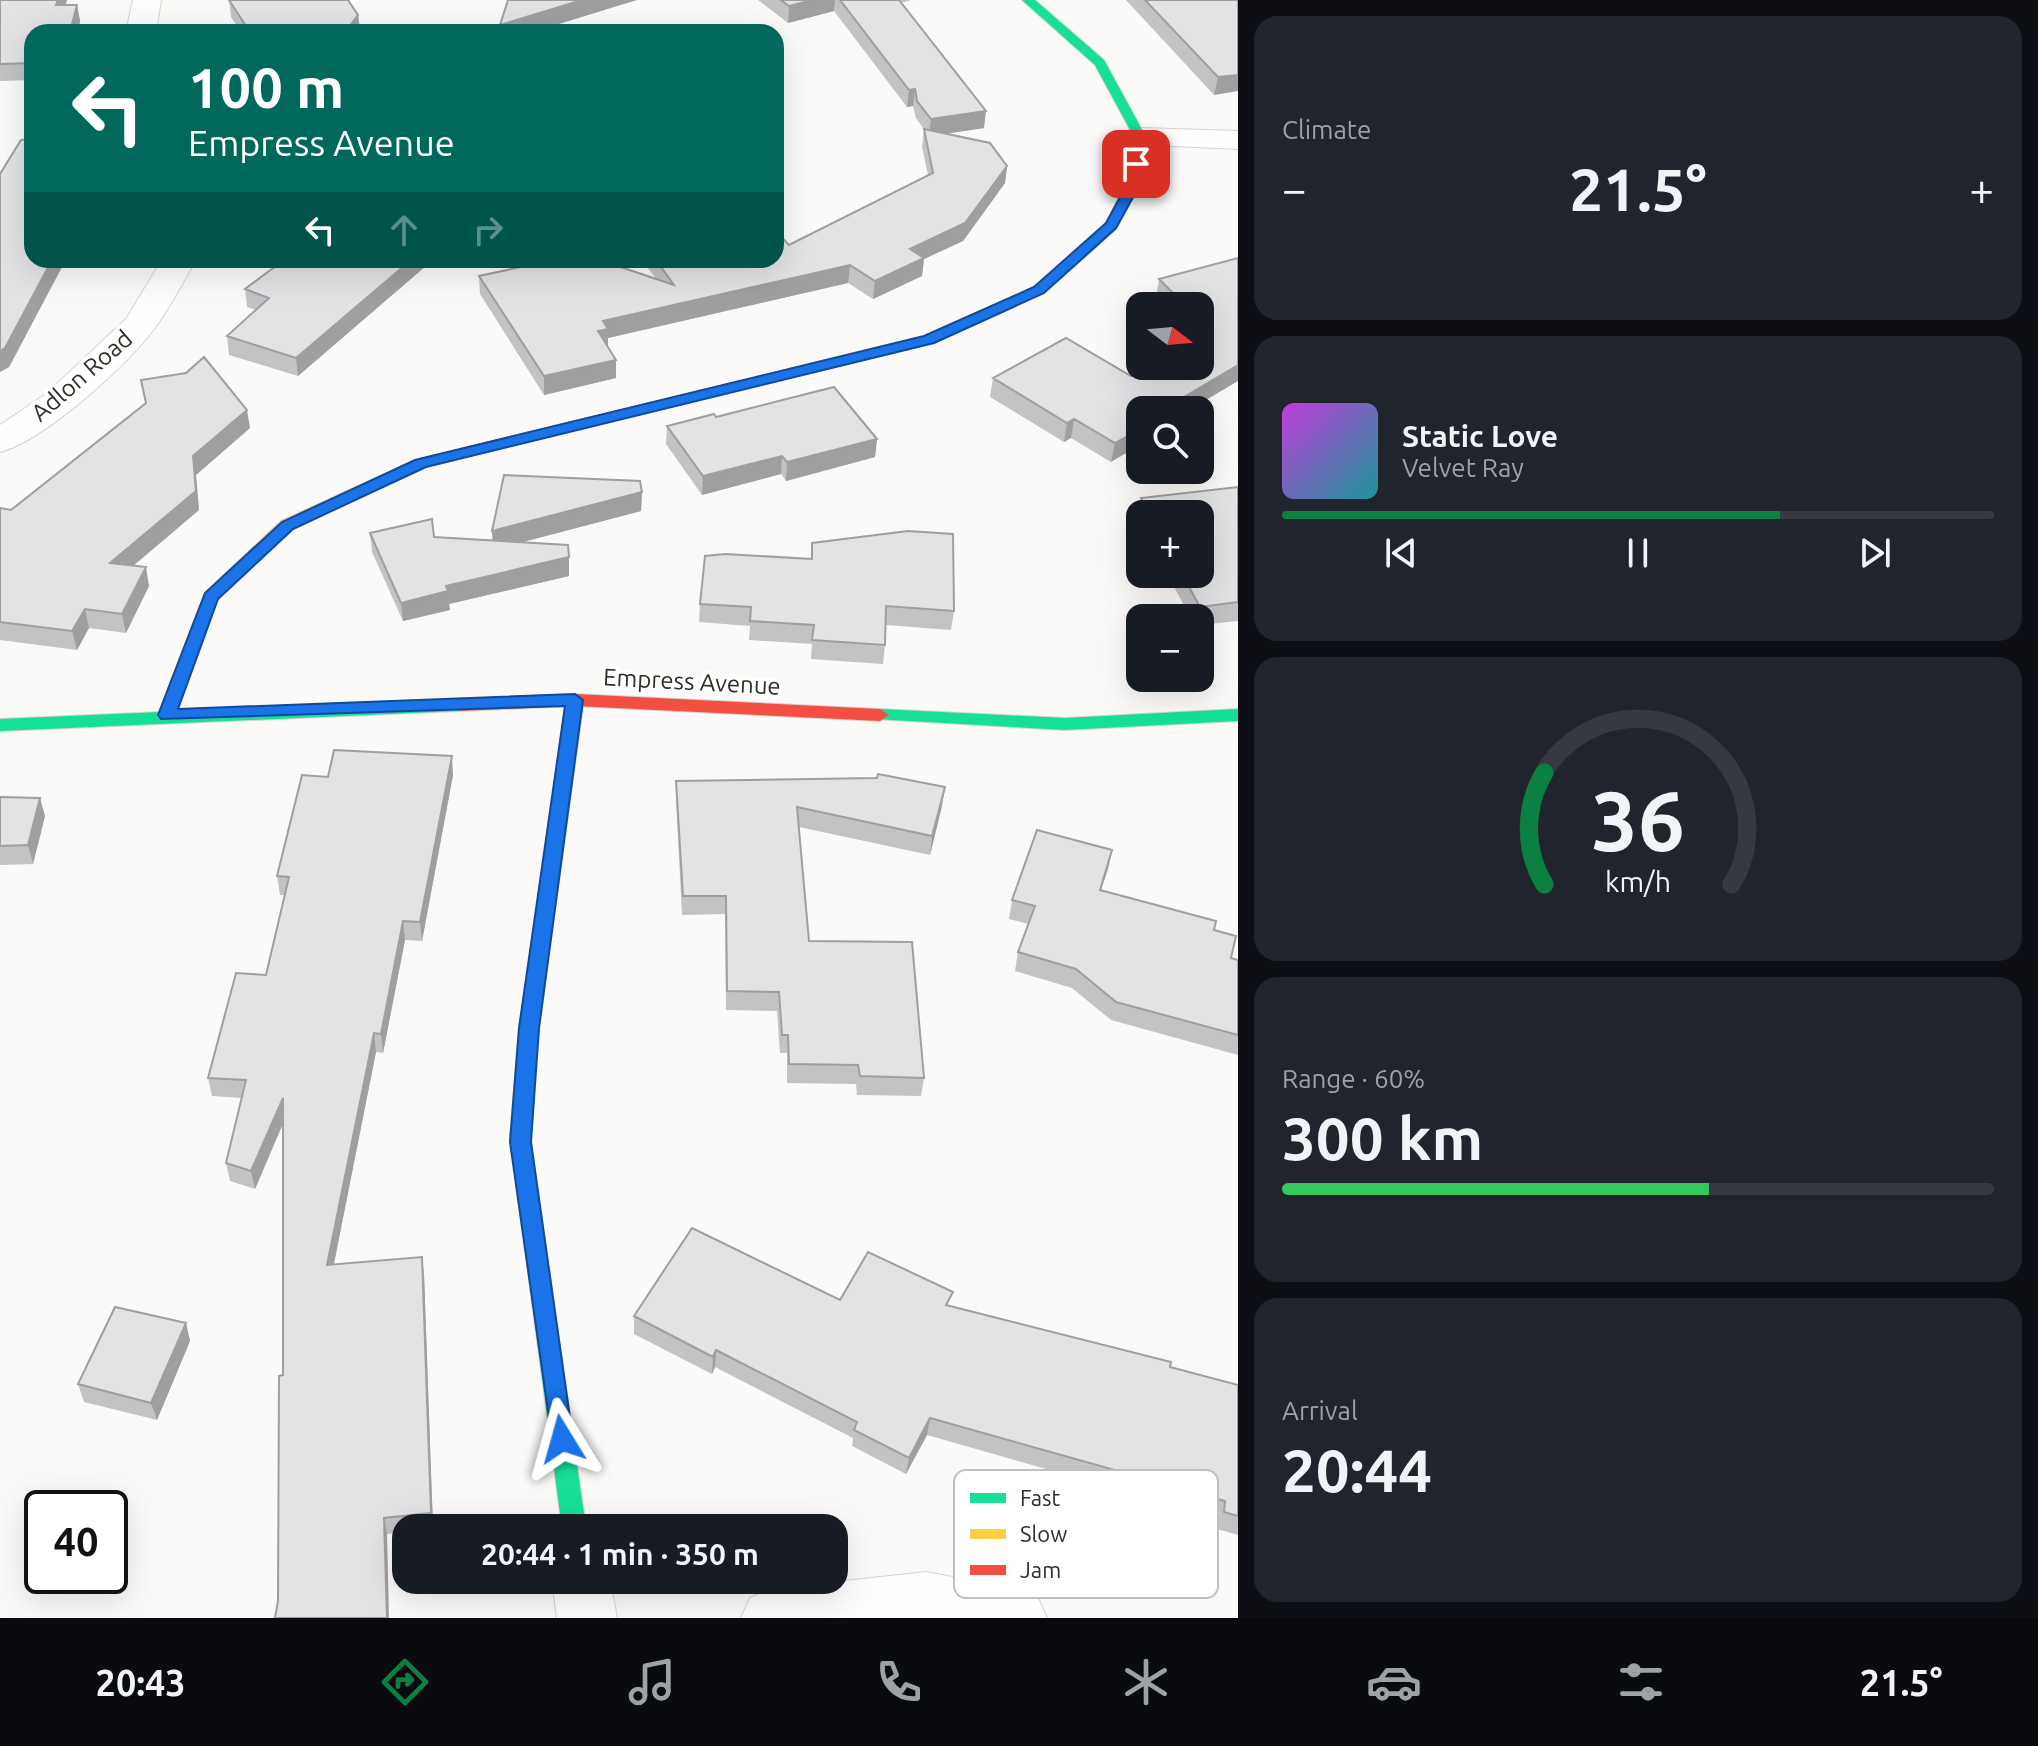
<!DOCTYPE html>
<html lang="en">
<head>
<meta charset="utf-8">
<style>
  body { margin:0; font-family:Ubuntu,sans-serif; background:#20242c; color:#f1f3f6; height:100vh; display:flex; flex-direction:column; font-size:30px; white-space:nowrap }
  * { box-sizing:border-box; margin:0 }
  p { font-size:26px; color:#9ea1a6 }
  .icon { flex:none; width:44px; height:44px; fill:none; stroke:currentColor; stroke-width:2; stroke-linecap:round; stroke-linejoin:round }
  .map { position:relative; flex:1; overflow:hidden }
  .drawer { display:flex; flex-direction:column; gap:16px; padding:16px; background:#0d0f14; width:800px }
  .drawer>* { flex:none }
  .guide { position:absolute; left:24px; top:24px; width:760px; height:244px; border-radius:24px; box-shadow:0 8px 32px #0002; background:#00695c; color:#fff; overflow:hidden }
  .needle { width:52px; rotate:106deg }
  .buttons { position:absolute; left:1126px; top:292px; display:grid; gap:16px }
  .buttons a { display:grid; place-items:center; width:88px; height:88px; border-radius:16px; background:#171b24; box-shadow:0 8px 32px #0002; font-size:40px }
  .speed { position:absolute; left:24px; top:1490px; display:flex; gap:16px; font-size:40px; font-weight:700; text-align:center }
  .speed>* { display:grid; place-content:center; width:104px; height:104px; border-radius:50%; background:#171b24; box-shadow:0 8px 32px #0002; line-height:1 }
  .speed .limit { border:4px solid #111; border-radius:12px; background:#fff; color:#111 }
  .pin { position:absolute; display:grid; place-items:center; width:68px; height:68px; color:#fff; margin:-34px; border-radius:16px; box-shadow:0 4px 12px #0006 }
  .me { position:absolute; width:88px; margin:-44px; rotate:352deg; stroke-linejoin:round; filter:drop-shadow(0 0 6px #0008) }
  .turn { display:flex; align-items:center; gap:28px; height:168px; padding:0 32px; font-size:36px }
  .turn .icon { width:104px; height:104px; stroke-width:2.5 }
  .turn b { display:block; font-size:56px; line-height:68px }
  .lanes { display:flex; align-items:center; height:76px; padding:0 32px; background:#0003; justify-content:center; gap:40px; direction:ltr }
  .lanes .off { opacity:.35 }
  .big { font-size:60px; font-weight:600; line-height:1.1 }
  .drawer .tile { flex:1; display:flex; flex-direction:column; justify-content:center; gap:12px; min-width:0; padding:0 28px; border-radius:24px; background:#20242c }
  .drawer .dial { align-items:center; gap:0 }
  .dial svg { height:208px; overflow:visible; fill:none; stroke:#363941; stroke-width:7; stroke-linecap:round; text-anchor:middle }
  .dial text { fill:#f1f3f6; stroke:none }
  .song { display:flex; align-items:center; gap:24px }
  .cover { width:96px; height:96px; border-radius:12px; background:linear-gradient(135deg,hsl(290 70% 55%),hsl(180 70% 35%)) }
  .played { height:8px; border-radius:4px; background:linear-gradient(90deg,#0b8043 70%,#363941 70%) }
  .keys { display:flex; justify-content:space-around; direction:ltr }
  .heat { display:flex; justify-content:space-between; align-items:center; font-size:44px; direction:ltr }
  .charge { height:12px; border-radius:6px; background:linear-gradient(90deg,#34c759 60%,#363941 0) }
  .trip { position:absolute; left:392px; top:1514px; width:456px; height:80px; border-radius:24px; background:#171b24; box-shadow:0 8px 32px #0002; font-weight:600; line-height:80px; text-align:center }
  .tab-bar { display:flex; height:128px; justify-content:space-around; align-items:center; background:#090b0e; color:#9ea1a6 }
  .tab-bar .icon { width:56px; height:56px }
  .tab-bar .active { color:#0b8043 }
  .tab-bar b { font-size:36px; color:#f1f3f6 }
  main { display:flex; flex:1; min-height:0 }
  .map>svg:first-child { display:block }
</style>
</head>
<body>
<main>
<div class="map">
<svg width="1238" height="1618" viewBox="0 0 1238 1618">
  <rect width="100%" height="100%" fill="#fcfaf8"/>
  <g fill="none" stroke-linecap="round" stroke-linejoin="round">
    <defs>
      <path id="street" d="M133,0H161L156,32H126Z
        M1140,128L1238,131V149L1129,144L1124,137L1129,130Z
        M162,260H196C182,283 170,308 154,329C128,365 42,442 0,452V425L46,394L126,319Z
        M926,1572L1017,1589L1038,1598L1047,1618H741L750,1598L771,1589Z
        M552,1580H610L617,1618H557Z"/>
      <path id="fast" d="M1022,0H1035L1104,60L1146,137L1137,190L1116,229L1094,249L1089,250L1082,246L1105,224L1123,190L1134,137L1095,65Z
        M575,694L584,700L557,894L555,899H541L539,894L566,700Z
        M459,699L468,705L459,711L0,731V719Z
        M880,709L1065,718L1238,709V721L1065,730L874,719L871,715L874,711Z
        M520,1129L527,1131L530,1137L586,1528H562L510,1137L513,1131Z"/>
      <path id="slow" d="M605,414L612,418L610,421L426,466L293,529L218,599L176,715L173,719H161L158,715L205,593L281,521L416,460Z"/>
      <path id="jam" d="M1089,242L1096,246L1094,249L1044,293L934,343L605,422L598,418L605,414L924,337L1034,287Z
        M575,694L880,709L889,715L880,721L575,706L459,711L450,705L459,699Z
        M548,887L555,889L557,894L539,1028L530,1137L527,1143L520,1145L513,1143L510,1137L519,1028L539,894L541,889Z"/>
    </defs>
    <!-- street casing -->
    <use href="#street" stroke="#d8d4d0" stroke-width="2"/>
    <!-- fast casing -->
    <use href="#fast" stroke="#d8d4d0" stroke-width="2"/>
    <!-- slow casing -->
    <use href="#slow" stroke="#d8d4d0" stroke-width="2"/>
    <!-- jam casing -->
    <use href="#jam" stroke="#d8d4d0" stroke-width="2"/>
    <!-- street -->
    <use href="#street" fill="#fffefe" fill-rule="evenodd"/>
    <!-- fast -->
    <use href="#fast" fill="#16e098" fill-rule="evenodd"/>
    <!-- slow -->
    <use href="#slow" fill="#ffcf43" fill-rule="evenodd"/>
    <!-- jam -->
    <use href="#jam" fill="#f24e42" fill-rule="evenodd"/>
  </g>
  <!-- wall -->
  <path fill="#c3c2c5" d="M0,0H67L65,5H77L80,21L78,32H32V80L0,81Z
    M229,0L358,15L360,28L371,32H241L231,17Z
    M758,0H911L901,3L984,128L946,134L1007,166L1005,183L963,241L924,259L922,276L873,299L848,283L608,338V347L616,378L544,395L480,294L479,276L656,279L642,260H776L789,245L928,175L922,147L924,129L916,118L913,106L907,107L834,11L788,23Z
    M1126,0H1238L1214,95Z
    M0,174L32,260H75L74,264L63,265L9,367L0,372Z
    M1238,258L1189,410H1140L1111,462L1071,438L1064,442L990,397L993,378L1131,376L1200,366V306H1164L1156,297L1159,279Z
    M284,260H427V265L298,376L229,355L227,336L256,310L247,307L245,289Z
    M716,417L877,439L875,457L786,481L781,474L702,495L666,444L667,426Z
    M250,428L196,475L199,510L133,566L149,586L126,633L89,628L77,650L0,640V508L11,510Z
    M1238,487V621L1200,625V618H1191L1167,574H1200V514H1140V523L1137,517L1141,498Z
    M642,492L641,511L522,542L569,557V576L449,604L450,610L403,621L372,552L370,533L493,540Z
    M812,543L954,611L951,630L886,625L885,645L883,664L811,659L812,644L749,640L750,626L699,622L700,604L811,559Z
    M453,775L422,941L405,940L383,1053L376,1052L334,1264L424,1274L433,1528H406V1532L387,1534L278,1601L283,1375V1124L255,1189L230,1181L226,1163L242,1098L212,1096L208,1078L266,975L285,895H280L277,876L328,777Z
    M676,781L942,806L930,855L799,827L809,941L924,1078L921,1096L857,1095L856,1084L787,1083V1053H780L777,1011L726,1010L725,914L682,915L676,800Z
    M0,797L45,816L33,864L0,865Z
    M1112,850L1101,890L1214,930L1231,958L1238,960V1055L1111,1020L1072,988L1015,971L1018,952L1028,924L1009,919L1012,900Z
    M840,1300L950,1306L1238,1385V1535L1217,1529L1218,1518L927,1435L906,1474L852,1446L853,1438L715,1367L712,1374L634,1334V1316Z
    M186,1323L190,1341L157,1420L84,1402L78,1384Z"/>
  <!-- shaded-wall -->
  <path fill="#9f9ea0" d="M58,0H67L59,22L56,5Z
    M582,0H637L533,32H500V25Z
    M813,0H835L834,11L788,23L789,6Z
    M77,5L80,21L78,32H70Z
    M358,15L360,32H345Z
    M1238,75V91L1214,95L1218,77Z
    M915,89L913,106L907,107L909,90Z
    M986,111L984,128L929,136L931,119Z
    M1007,166L1005,183L963,241L924,259L922,276L873,299L875,281L910,249Z
    M52,260H62L63,265L9,367L0,372V351Z
    M411,260H427V265L298,376L296,358Z
    M850,265L848,283L608,338V347L598,331L603,321Z
    M616,360V378L544,395V376Z
    M1238,365V381L1189,410H1162Z
    M247,410L250,428L196,475L199,510L114,582L110,563L193,456Z
    M1074,419L1071,438L1064,442L1067,423Z
    M1140,429V445L1111,462L1115,443Z
    M877,439L875,457L786,481L787,462Z
    M782,456L781,474L702,495L703,476Z
    M642,492L641,511L493,550L492,531Z
    M569,557V576L449,604L450,610L403,621L401,603L446,586Z
    M146,567L149,586L126,633L122,614Z
    M85,609L89,628L77,650L72,631Z
    M452,756L453,775L422,941L420,922Z
    M945,787L942,806L930,855L932,836Z
    M40,798L45,816L33,864L28,845Z
    M1112,850L1108,869L1095,908L1100,890Z
    M403,921L405,940L383,1053L381,1034Z
    M374,1033L376,1052L330,1283L327,1265Z
    M283,1098L286,1116L255,1189L251,1171Z
    M422,1257L424,1274L433,1528L431,1513Z
    M186,1323L190,1341L157,1420L151,1403Z
    M716,1350L715,1367L712,1374L713,1357Z
    M930,1418L927,1435L906,1474L909,1458Z
    M384,1518L387,1534L389,1618H387Z"/>
  <!-- building -->
  <path fill="#e3e2e5" stroke="#9f9ea0" stroke-width="2" d="M0,0H58L56,5H77L70,32H32V63L0,64Z
    M229,0H348L358,15L345,32H250Z
    M508,0H582L500,25Z
    M781,0H813L789,6Z
    M840,0H899L986,111L931,119L917,101L915,89L909,90Z
    M1145,0H1238V75L1218,77Z
    M366,25L371,32H350Z
    M924,129L990,143L1007,166L965,223L910,249L924,258L875,281L850,265L603,321L608,329L598,331L616,360L544,376L479,276L554,260H600L674,285L656,260H776V231L789,245L933,173Z
    M32,139V260H52L5,348L0,351V174L21,140Z
    M1238,258V365L1162,410H1140V429L1115,443L1074,419L1067,423L993,378L1066,338L1131,376L1149,366H1200V337L1211,331L1200,320V306H1186L1159,279Z
    M284,260H411L296,358L227,336L269,298L245,289Z
    M204,357L247,410L193,456L196,491L110,563L146,567L122,614L85,609L72,631L0,622V508L11,510L146,403L141,380L186,373Z
    M834,387L877,439L787,462L782,456L703,476L667,426L714,414L716,417Z
    M504,475L640,481L642,492L492,531Z
    M1238,487V602L1200,607L1182,574H1200V514H1149L1141,498Z
    M432,519L434,537L568,545L569,557L446,586L448,591L401,603L370,533Z
    M908,531L953,534L954,611L886,606L885,645L812,640L814,625L750,621L751,607L700,604L705,556L725,554L812,559V543Z
    M334,750L452,756L420,922L403,921L381,1034L374,1033L327,1265L422,1257L431,1513L384,1518L387,1618H275L278,1601L279,1376L283,1375V1098L251,1171L226,1163L246,1080L208,1078L236,973L266,975L289,877L277,876L302,775L328,777Z
    M878,774L945,787L932,836L797,807L809,941L912,942L924,1078L860,1076L858,1065L789,1064L788,1035H782L779,992L727,991L726,896H683L676,781L877,778Z
    M0,797L40,798L28,845L0,846Z
    M1037,830L1112,850L1100,890L1216,921L1214,930L1236,936L1231,958L1238,960V1035L1116,1002L1076,969L1018,952L1035,906L1012,900Z
    M692,1228L840,1300L868,1252L953,1292L946,1305L1171,1362L1170,1367L1238,1385V1516L1224,1512L1225,1501L930,1418L909,1458L854,1430L857,1422L716,1350L713,1357L634,1316Z
    M115,1307L186,1323L151,1403L78,1384Z"/>
  <!-- route -->
  <path fill="#1a73e8" stroke="#114b97" stroke-width="2" d="M1136,160L1142,164L1137,190L1116,228L1044,293L934,343L426,467L293,529L218,599L178,709L575,694L583,700L539,1028L531,1142L573,1439L570,1447L562,1450L553,1447L510,1142L519,1028L565,706L161,719L158,715L205,593L282,522L415,460L924,336L1034,287L1106,223L1124,190L1129,164Z"/>
  <g text-anchor="middle" stroke-width="8" stroke-linejoin="round" paint-order="stroke">
    <!-- street labels -->
    <g font-size="24" fill="#322e27" stroke="#fff">
      <text transform="translate(82 376) rotate(-41)" y="8">Adlon Road</text>
      <text transform="translate(692 682) rotate(3)" y="8">Empress Avenue</text>
    </g>
  </g>
  <!-- legend -->
  <rect x="954" y="1470" width="264" height="128" rx="12" fill="#fff" stroke="#c2c0be" stroke-width="2"/>
  <rect x="970" y="1493" width="36" height="10" fill="#16e098"/>
  <rect x="970" y="1529" width="36" height="10" fill="#ffcf43"/>
  <rect x="970" y="1565" width="36" height="10" fill="#f24e42"/>
  <g font-size="22" fill="#322e27">
    <text x="1020" y="1506">Fast</text>
    <text x="1020" y="1542">Slow</text>
    <text x="1020" y="1578">Jam</text>
  </g>
</svg>
<div class="buttons">
<a><svg class="needle" viewBox="-14 -14 28 28"><path d="M0-13l5 13h-10z" fill="#e53935"/><path d="M0 13l5-13h-10z" fill="#9ea1a6"/></svg></a>
<a><svg class="icon" aria-label="search" viewBox="0 0 24 24"><circle cx="10" cy="10" r="6"/><path d="M15 15l6 6"/></svg></a>
<a>+</a>
<a>−</a>
</div>
<div class="speed"><div class="limit">40</div></div>
<div class="pin" style="left:1136px;top:164px;background:#d93025"><svg class="icon" aria-label="arrive" viewBox="0 0 24 24"><path d="M6 21V4h12l-3 4 3 4H6"/></svg></div>
<svg class="me" style="left:562px;top:1439px" viewBox="-20 -20 40 40"><path d="M0-17L14 15 0 8-14 15z" fill="#1a73e8" stroke="#fff" stroke-width="4"/></svg>
<div class="trip">20:44 · 1 min · 350 m</div>
<div class="guide">
<div class="turn"><svg class="icon" aria-label="left" viewBox="0 0 24 24"><path d="M17 20v-9H6M10 6l-5 5 5 5"/></svg><div><b>100 m</b>Empress Avenue</div></div>
<div class="lanes"><svg class="icon" aria-label="left" viewBox="0 0 24 24"><path d="M17 20v-9H6M10 6l-5 5 5 5"/></svg><svg class="icon off" aria-label="ahead" viewBox="0 0 24 24"><path d="M12 20V5M6 11l6-6 6 6"/></svg><svg class="icon off" aria-label="right" viewBox="0 0 24 24"><path d="M7 20v-9h11M14 6l5 5-5 5"/></svg></div>
</div>
</div>
<section class="drawer">
<div class="tile"><p>Climate</p>
<div class="heat"><a>−</a><b class="big">21.5°</b><a>+</a></div>
</div>
<div class="tile">
<div class="song"><i class="cover"></i><div><b>Static Love</b><p>Velvet Ray</p></div></div>
<div class="played"></div>
<div class="keys"><svg class="icon" aria-label="previous" viewBox="0 0 24 24"><path d="M18 5L8 12l10 7zM5 5v14"/></svg><svg class="icon" aria-label="pause" viewBox="0 0 24 24"><path d="M8 5v14M16 5v14"/></svg><svg class="icon" aria-label="next" viewBox="0 0 24 24"><path d="M6 5l10 7-10 7zM19 5v14"/></svg></div>
</div>
<div class="tile dial"><svg viewBox="0 0 100 80">
<path d="M14 69A42 42 0 1 1 86 69"/>
<path d="M14 69A42 42 0 0 1 14 26" stroke="#0b8043"/>
<text x="50" y="56" font-size="32" font-weight="700">36</text>
<text x="50" y="72" font-size="11">km/h</text>
</svg></div>
<div class="tile"><p>Range · 60%</p><b class="big">300 km</b><div class="charge"></div></div>
<div class="tile"><p>Arrival</p><b class="big">20:44</b></div>
</section>
</main>
<nav class="tab-bar">
<b>20:43</b>
<svg class="icon active" aria-label="directions" viewBox="0 0 24 24"><path d="M12 3l9 9-9 9-9-9zM9 14v-3h6M13 9l2 2-2 2"/></svg>
<svg class="icon" aria-label="music" viewBox="0 0 24 24"><path d="M9 18V5l10-2v13"/><circle cx="6" cy="18" r="3"/><circle cx="16" cy="16" r="3"/></svg>
<svg class="icon" aria-label="phone" viewBox="0 0 24 24"><path d="M5 4h4l2 5-3 2q2 4 5 5l2-3 5 2v4C11 20 4 13 5 4z"/></svg>
<svg class="icon" aria-label="climate" viewBox="0 0 24 24"><path d="M12 3v18M4 7l16 10M4 17L20 7"/></svg>
<svg class="icon" aria-label="car" viewBox="0 0 24 24"><path d="M5 17H2v-5l4-1 3-4h7l3 4 3 1v5h-3M9 17h6M6 11h13"/><circle cx="7" cy="17" r="2"/><circle cx="17" cy="17" r="2"/></svg>
<svg class="icon" aria-label="filters" viewBox="0 0 24 24"><path d="M4 7h16M4 17h16"/><circle cx="9" cy="7" r="2"/><circle cx="15" cy="17" r="2"/></svg>
<b>21.5°</b>
</nav>
</body>
</html>
